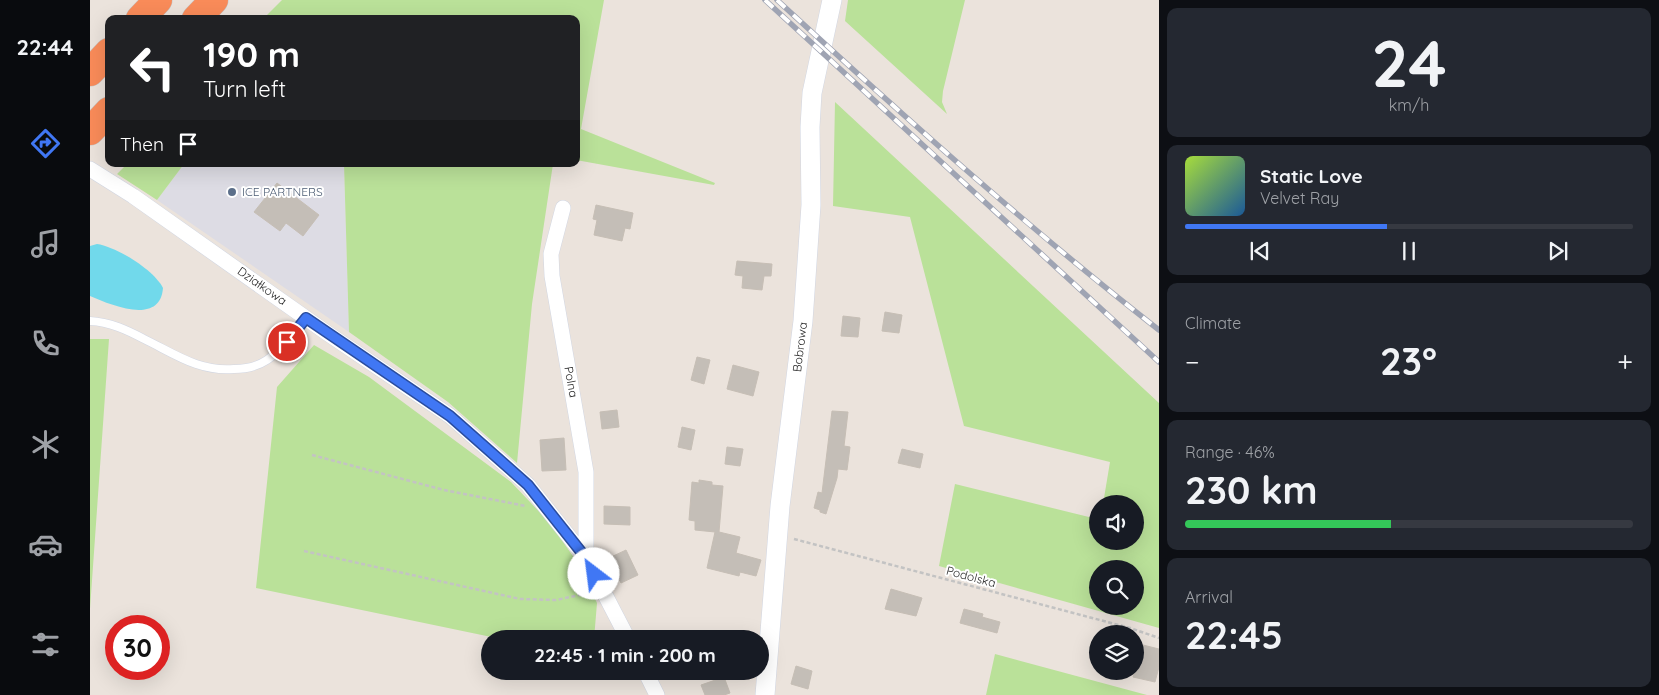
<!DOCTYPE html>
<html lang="en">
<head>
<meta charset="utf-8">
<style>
  body { margin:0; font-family:Quicksand,sans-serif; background:#242831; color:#f1f3f6; height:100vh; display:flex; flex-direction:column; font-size:19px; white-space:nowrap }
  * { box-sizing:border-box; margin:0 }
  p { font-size:16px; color:#9ea1a6 }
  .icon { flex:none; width:28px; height:28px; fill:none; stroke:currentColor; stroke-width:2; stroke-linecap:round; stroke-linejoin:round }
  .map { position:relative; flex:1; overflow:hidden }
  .sheet { display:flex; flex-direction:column; gap:8px; padding:8px; background:#0d0f14; width:500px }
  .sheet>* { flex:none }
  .guide { position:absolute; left:15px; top:15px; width:475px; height:152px; border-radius:10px; box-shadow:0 5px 20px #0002; background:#202124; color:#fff; overflow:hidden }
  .buttons { position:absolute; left:999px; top:495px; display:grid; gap:10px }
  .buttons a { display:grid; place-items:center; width:55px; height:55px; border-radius:50%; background:#171b24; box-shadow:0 5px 20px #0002; font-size:25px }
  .speed { position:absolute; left:15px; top:615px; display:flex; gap:10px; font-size:25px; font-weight:700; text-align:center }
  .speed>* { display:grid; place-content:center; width:65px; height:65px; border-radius:50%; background:#171b24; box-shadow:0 5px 20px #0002; line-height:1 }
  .speed .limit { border:8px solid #d22; background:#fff; color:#111 }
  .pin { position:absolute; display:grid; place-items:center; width:42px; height:42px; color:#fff; margin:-21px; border:2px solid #fff; border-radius:50%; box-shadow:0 1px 5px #0007 }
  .me { position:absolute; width:55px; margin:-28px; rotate:330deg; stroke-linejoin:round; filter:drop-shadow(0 0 4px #0008) }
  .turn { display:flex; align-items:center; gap:18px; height:105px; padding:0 15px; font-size:22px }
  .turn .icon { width:65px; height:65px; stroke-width:2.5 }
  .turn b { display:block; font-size:35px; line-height:42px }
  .then { display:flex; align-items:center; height:48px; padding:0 15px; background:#0003; gap:10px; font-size:19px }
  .big { font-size:38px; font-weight:700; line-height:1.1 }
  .sheet .card { flex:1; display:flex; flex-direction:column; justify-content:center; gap:8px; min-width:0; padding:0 18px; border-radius:10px; background:#242831 }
  .sheet .dial { align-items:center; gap:0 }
  .dial b { font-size:65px; line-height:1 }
  .song { display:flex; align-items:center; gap:15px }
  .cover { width:60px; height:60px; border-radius:8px; background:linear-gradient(135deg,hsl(80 70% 55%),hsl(210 70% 35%)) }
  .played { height:5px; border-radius:2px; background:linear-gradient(90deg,#4077f4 45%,#363941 45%) }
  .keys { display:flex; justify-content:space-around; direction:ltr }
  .heat { display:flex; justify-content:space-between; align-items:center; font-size:28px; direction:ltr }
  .charge { height:8px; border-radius:4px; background:linear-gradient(90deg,#34c759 46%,#363941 0) }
  .trip { position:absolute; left:391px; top:630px; width:288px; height:50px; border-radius:25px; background:#171b24; box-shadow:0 5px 20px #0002; font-weight:700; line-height:50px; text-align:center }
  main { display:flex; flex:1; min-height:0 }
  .tab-bar { display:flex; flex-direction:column; width:90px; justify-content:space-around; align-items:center; background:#090b0e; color:#9ea1a6 }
  .tab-bar .icon { width:35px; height:35px }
  .tab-bar .active { color:#4077f4 }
  .tab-bar b { font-size:22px; color:#f1f3f6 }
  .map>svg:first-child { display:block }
</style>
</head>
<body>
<main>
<nav class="tab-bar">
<b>22:44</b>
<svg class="icon active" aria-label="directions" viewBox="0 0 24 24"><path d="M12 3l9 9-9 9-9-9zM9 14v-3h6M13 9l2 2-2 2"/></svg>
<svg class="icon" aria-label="music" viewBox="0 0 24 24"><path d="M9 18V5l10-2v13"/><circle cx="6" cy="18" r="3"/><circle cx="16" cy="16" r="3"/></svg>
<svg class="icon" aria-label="phone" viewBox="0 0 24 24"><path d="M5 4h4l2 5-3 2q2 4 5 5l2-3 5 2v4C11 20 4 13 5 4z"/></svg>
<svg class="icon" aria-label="climate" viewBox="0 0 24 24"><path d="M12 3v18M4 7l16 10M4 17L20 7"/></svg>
<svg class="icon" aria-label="car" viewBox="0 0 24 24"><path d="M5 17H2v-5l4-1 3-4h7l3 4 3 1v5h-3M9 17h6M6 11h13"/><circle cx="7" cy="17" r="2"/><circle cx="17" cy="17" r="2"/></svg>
<svg class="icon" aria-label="filters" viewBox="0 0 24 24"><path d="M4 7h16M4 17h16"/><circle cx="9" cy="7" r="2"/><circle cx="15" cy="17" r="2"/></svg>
</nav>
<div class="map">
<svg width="1069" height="695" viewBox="0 0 1069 695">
  <rect width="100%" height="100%" fill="#ebe3dc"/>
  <!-- industrial -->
  <path fill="#dddce4" d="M94,164H254L259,332L67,200Z"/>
  <!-- green -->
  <path fill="#bae199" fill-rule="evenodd" d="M192,0H514L491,129L625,183L624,185L486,160V19H173Z
    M758,0H875L853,91L852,102L857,114L755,21Z
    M745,102L1069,403V628L849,566L865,484L1007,519L1008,541H1045V504H1013L1020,462L874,426L820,217L743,206ZM1008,569H1045V606H1008Z
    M37,164H94L67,200L27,174Z
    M254,164H463L442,304L427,463L358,402L259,332Z
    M0,339H19L0,609Z
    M224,345L279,377L421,482L460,523L487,562L507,603L504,639H411L166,588L187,387Z
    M905,654L1057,695H896Z"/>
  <!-- water -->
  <path fill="#71d9eb" d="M7,244C27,247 64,270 73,288C70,326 21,305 0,296V246Z"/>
  <!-- building -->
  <path fill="#c4beb7" stroke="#c6beb5" d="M187,183L229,215L213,236L196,223L190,231L164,212Z
    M506,205L543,213L540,229L535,228L532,241L504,235L507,220L503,219Z
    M647,261L682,264L681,276H674L672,290L652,288L653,276L645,275Z
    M795,312L812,315L809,333L792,331Z
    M753,316L770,318L768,337L751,336Z
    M607,357L620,360L614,384L601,380Z
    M643,365L669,372L663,396L637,389Z
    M527,410L529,427L512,429L510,412Z
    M742,411L758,412L754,446L760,447L757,470L748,469L747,478L736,514L730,512V510L724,508L728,492L732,493Z
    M592,427L605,430L601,450L588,447Z
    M474,438L476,470L452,471L450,440Z
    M637,447L653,449L650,466L635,464Z
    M812,449L833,454L830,468L808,463Z
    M609,480L622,482V485L633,486L629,532L650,537L646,553L671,560L666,576L650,572L649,576L617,568L625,532L605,530V521L599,520L602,482L609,483Z
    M514,506L540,507V525L514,524Z
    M536,550L548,575L531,583L519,558Z
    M801,589L832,598L826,616L795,609Z
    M874,609L893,614L892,617L910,622L907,633L870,623Z
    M1045,643L1069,649V667L1065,682L1043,677L1047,662L1045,661Z
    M706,666L722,671L718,689L701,684Z
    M634,677L640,693L634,695H615L611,685Z"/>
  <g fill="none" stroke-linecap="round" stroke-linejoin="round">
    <defs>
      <path id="service" d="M0,321C20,322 37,330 54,339C85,354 109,372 144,369C155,369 168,366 177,360C193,349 205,333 216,318"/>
      <path id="minor" d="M0,169L43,196L237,333L360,416L438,485L496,558L538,639
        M473,208L461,254L462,276L496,472V558
        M555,671L567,695"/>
      <path id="tertiary" d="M675,695L690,506L713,321L721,205L720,127L722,93L742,0"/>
      <path id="motorway" d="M50,19L68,0
        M106,19L124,0
        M0,72L19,52
        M0,131L19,111"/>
    </defs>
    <!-- service casing -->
    <use href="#service" stroke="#d1d6e2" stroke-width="9"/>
    <!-- minor casing -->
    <use href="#minor" stroke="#d1d6e2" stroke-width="16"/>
    <!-- tertiary casing -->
    <use href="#tertiary" stroke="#d1d6e2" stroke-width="20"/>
    <!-- motorway casing -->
    <use href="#motorway" stroke="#c3c3c3" stroke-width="29"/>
    <!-- path -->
    <path stroke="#c3c3c3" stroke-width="2.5" stroke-dasharray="4 2.5" stroke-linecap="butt" d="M222,455L354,490L436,506
      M704,539L1040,628L1069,638
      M214,551L430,599L466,600L499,593"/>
    <!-- service -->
    <use href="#service" stroke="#fff" stroke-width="8"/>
    <!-- minor -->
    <use href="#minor" stroke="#fff" stroke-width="15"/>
    <!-- tertiary -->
    <use href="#tertiary" stroke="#fff" stroke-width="19"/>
    <!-- motorway -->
    <use href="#motorway" stroke="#f98b59" stroke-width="28"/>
    <defs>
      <path id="rail" d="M675,0L1069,362
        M687,0C811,114 936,226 1069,330"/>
    </defs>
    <!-- rail casing -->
    <use href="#rail" stroke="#9fa4b3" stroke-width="5.5"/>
    <!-- rail -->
    <use href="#rail" stroke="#fff" stroke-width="4" stroke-dasharray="11" stroke-linecap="butt"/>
  </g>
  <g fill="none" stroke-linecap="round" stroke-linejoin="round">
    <defs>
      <path id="route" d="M197,342L216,318L360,416L438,485L496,558L504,574"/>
    </defs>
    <!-- route casing -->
    <use href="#route" stroke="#2a4d9f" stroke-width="12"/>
    <!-- route -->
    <use href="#route" stroke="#4077f4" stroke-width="9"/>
  </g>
  <!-- markers -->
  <circle fill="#5c6f8a" stroke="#fff" stroke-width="2" cx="142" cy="192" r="5"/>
  <g text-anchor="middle" stroke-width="4" stroke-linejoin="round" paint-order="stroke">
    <!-- service labels -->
    <g font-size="12" fill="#4e5e75" stroke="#fff" text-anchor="start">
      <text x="152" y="196">ICE PARTNERS</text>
    </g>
    <!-- street labels -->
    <g font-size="12" fill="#292929" stroke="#fff">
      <text transform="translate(172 286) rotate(35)" y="4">Działkowa</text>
      <text transform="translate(710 347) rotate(-83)" y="4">Bobrowa</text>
      <text transform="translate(481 382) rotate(80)" y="4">Polna</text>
      <text transform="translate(881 577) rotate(15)" y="4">Podolska</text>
    </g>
  </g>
</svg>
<div class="buttons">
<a><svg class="icon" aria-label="sound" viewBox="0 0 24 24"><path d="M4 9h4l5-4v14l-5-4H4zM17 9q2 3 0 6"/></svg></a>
<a><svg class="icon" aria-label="search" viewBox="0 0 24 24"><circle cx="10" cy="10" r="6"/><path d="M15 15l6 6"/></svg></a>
<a><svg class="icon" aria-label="layers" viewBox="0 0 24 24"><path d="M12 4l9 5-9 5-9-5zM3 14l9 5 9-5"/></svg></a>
</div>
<div class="speed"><div class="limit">30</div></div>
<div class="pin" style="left:197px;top:342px;background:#d93025"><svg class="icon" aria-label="arrive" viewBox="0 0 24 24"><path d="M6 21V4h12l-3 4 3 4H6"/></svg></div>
<svg class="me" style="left:504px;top:574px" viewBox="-20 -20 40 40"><circle r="19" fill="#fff"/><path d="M0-13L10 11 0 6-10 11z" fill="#4077f4"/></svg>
<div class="trip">22:45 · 1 min · 200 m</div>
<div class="guide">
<div class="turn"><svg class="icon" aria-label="left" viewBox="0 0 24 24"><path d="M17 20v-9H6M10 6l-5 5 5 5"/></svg><div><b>190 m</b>Turn left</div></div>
<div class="then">Then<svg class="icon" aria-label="arrive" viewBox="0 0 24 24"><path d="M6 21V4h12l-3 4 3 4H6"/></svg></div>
</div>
</div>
<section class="sheet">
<div class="card dial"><b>24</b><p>km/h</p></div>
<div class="card">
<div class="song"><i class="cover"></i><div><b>Static Love</b><p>Velvet Ray</p></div></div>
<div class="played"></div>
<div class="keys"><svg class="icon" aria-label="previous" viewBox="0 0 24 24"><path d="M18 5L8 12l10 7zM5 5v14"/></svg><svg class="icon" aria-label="pause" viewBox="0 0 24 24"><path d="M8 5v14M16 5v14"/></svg><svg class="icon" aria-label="next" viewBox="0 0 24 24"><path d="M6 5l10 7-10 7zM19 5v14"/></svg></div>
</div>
<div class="card"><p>Climate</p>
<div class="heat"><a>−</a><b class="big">23°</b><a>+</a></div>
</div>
<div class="card"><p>Range · 46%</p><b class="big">230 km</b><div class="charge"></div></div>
<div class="card"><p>Arrival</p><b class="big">22:45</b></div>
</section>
</main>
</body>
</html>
